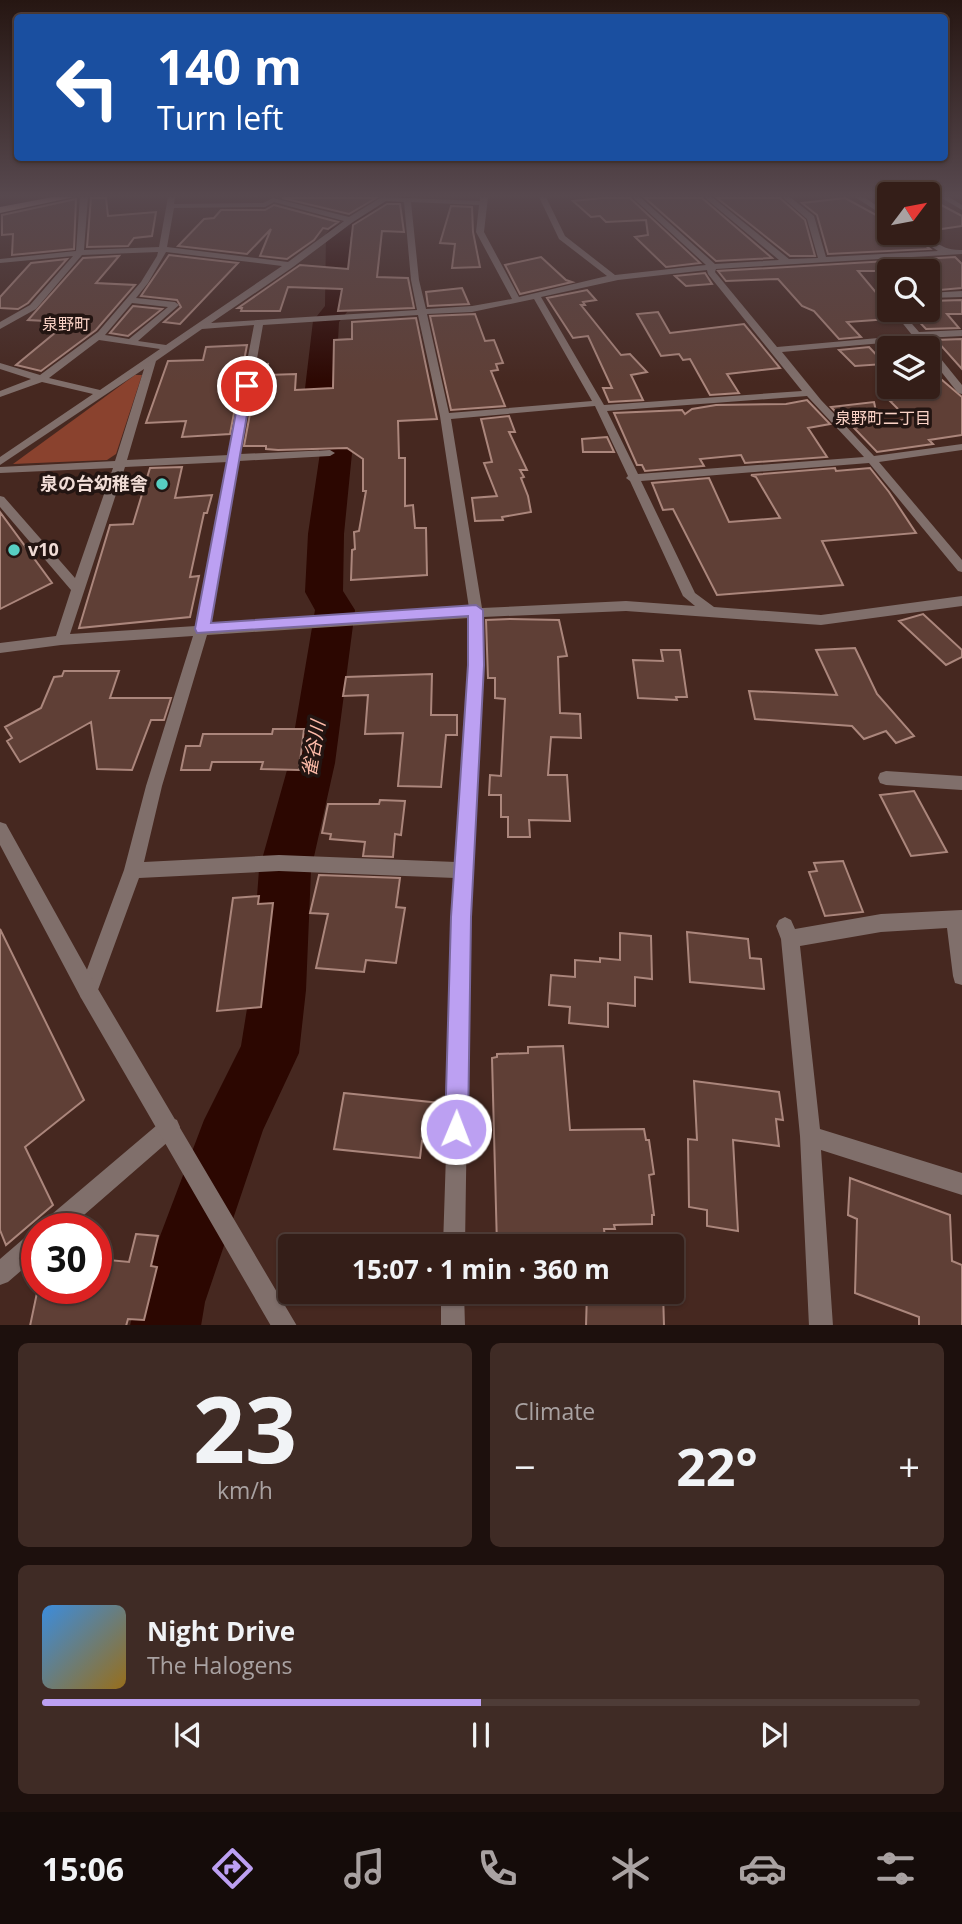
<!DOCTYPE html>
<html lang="en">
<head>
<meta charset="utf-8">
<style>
  body { margin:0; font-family:"Open Sans","Noto Sans JP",sans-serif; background:#3f2b25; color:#f1f3f6; height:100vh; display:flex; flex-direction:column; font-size:26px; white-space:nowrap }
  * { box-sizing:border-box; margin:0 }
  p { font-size:23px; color:#a9a2a2 }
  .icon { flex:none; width:38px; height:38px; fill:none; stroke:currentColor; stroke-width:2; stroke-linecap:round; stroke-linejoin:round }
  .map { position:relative; height:1325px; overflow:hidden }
  .side { display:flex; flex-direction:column; gap:18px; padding:18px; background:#1d100d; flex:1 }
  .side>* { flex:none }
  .top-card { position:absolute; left:14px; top:14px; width:934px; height:147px; border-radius:7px; box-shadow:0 2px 5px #0004,0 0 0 2px #4e3c37; background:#1a4fa0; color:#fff; overflow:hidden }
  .needle { width:46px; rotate:58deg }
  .fabs { position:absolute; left:877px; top:182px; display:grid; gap:14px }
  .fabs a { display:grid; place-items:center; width:63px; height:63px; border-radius:7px; background:#341e18; box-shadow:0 2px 5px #0004,0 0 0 2px #4e3c37; font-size:35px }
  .speed { position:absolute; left:21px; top:1213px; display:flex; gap:14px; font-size:35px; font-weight:700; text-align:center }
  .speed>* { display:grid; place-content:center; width:91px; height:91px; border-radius:50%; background:#341e18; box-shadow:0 2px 5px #0004,0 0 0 2px #4e3c37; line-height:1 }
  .speed .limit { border:10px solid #d22; background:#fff; color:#111 }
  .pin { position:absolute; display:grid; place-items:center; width:60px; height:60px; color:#fff; margin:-30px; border:4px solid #fff; border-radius:50%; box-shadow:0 2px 7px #0007 }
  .me { position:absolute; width:77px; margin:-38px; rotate:1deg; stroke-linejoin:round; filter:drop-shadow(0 0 5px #0008) }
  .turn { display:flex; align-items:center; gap:24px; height:147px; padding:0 28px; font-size:32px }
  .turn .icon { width:91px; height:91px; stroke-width:2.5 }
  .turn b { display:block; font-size:49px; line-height:60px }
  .big { font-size:52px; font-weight:700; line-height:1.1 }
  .side .card { flex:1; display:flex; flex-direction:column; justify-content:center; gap:10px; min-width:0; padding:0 24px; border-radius:10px; background:#3f2b25 }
  .side .dial { align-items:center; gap:0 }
  .dial b { font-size:91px; line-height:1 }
  .song { display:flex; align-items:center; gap:21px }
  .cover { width:84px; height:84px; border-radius:10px; background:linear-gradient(135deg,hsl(210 70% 55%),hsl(40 70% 35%)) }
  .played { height:7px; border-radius:4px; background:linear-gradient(90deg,#bca0f2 50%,#4e3c37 50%) }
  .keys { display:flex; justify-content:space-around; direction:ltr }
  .heat { display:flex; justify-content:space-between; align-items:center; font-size:38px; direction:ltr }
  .side .tiles { flex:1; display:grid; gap:18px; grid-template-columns:1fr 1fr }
  .card:last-child { grid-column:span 2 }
  .trip { position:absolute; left:278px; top:1234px; width:406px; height:70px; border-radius:7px; background:#341e18; box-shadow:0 2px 5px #0004,0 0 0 2px #4e3c37; font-weight:700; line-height:70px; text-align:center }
  .menu { display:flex; height:112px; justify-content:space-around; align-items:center; background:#150c0a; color:#a9a2a2 }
  .menu .icon { width:49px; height:49px }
  .menu .current { color:#bca0f2 }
  .menu b { font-size:32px; color:#f1f3f6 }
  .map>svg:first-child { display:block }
</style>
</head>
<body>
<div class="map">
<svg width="962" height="1326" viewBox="0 0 962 1326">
  <rect width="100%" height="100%" fill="#462820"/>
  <!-- green -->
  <path fill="#8a422e" d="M135,375H142L116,454L107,460L13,464Z"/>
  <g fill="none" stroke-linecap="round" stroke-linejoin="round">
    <!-- river -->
    <path fill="#2c0701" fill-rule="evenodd" d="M385,197H411L350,237L351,307L339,322L334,414L352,453L344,534L343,591L355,610L335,763L311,870L306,990L299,1053L263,1130L205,1302L201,1326H130L135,1302L204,1120L241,1046L250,990L259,870L289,763L315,610L305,592L308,534L320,453L302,414L313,321L325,306L326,234L330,229Z"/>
  </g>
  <!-- building -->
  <path fill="#5f3f36" stroke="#ab867c" stroke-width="2" d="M91,198H106L108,216L156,212L152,236L134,238L128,246L87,247Z
    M282,198H376L349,214Z
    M602,198H630L700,263L666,267L635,237L648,235L646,220L606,222L600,216L591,217L573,201Z
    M645,198H702L772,258L716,261Z
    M717,198H780L805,220L815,256H790Z
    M845,198L889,222V233H909L930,249L828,254L817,215L802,203Z
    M928,198L962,216V226L928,231L937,240L924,233H928Z
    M76,199L74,249L12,255L13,234L2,235V215Z
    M387,204H400L404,232L382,231L377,277L408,278L414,308L338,311L342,289L288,287L280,311H241L242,308H238L300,265L348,269L353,225Z
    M274,205L338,222L328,229L323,228L314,240L287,259L260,256L271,229L247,254L178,246L204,219L214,218L221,210H265Z
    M451,206L472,207L473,232L480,267L452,268L455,244L440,243Z
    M169,255L238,263L180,324L164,322L181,307L177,300L141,296Z
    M119,256L96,283L135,285L96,330L41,371L16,365L68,322L28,320L83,258Z
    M541,257L566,280L572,282L520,294L505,265Z
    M955,257L962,264V288L928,291V271H858L889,308V319L847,322L861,337L839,339L814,311L802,306L778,279L726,281L718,271Z
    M67,259L28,303L18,309L0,308V297L31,263Z
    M705,273L712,284L686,286L675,276Z
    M462,288L469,304L428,306L426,292Z
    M587,290L596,300L583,302L585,305H581L621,355L630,354L647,372L631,375L643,400L609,402L603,388H612L588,336L573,338L547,298Z
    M962,300V314H947L959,328L926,329L908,310H938L931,301Z
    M133,306L162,309L128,336L110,333Z
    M658,312L670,333L744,324L780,368L727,374L739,393L710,395L690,359L683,360L679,354L661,356L637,314Z
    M475,314L485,341L494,340L503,363L496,364L498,370L491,371L505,406L451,410L430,316Z
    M416,318L437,419L398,421L399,458H405V506L413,505L415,528H426L427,575L351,580L352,550L355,549L354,532L359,531L366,491H363V459L347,448L278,450L266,449V446H244L259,365L268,364L267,375L296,374L295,390L333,388L334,340L352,339V322Z
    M962,339V369L936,340Z
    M247,345L230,434L182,437L186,421L146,423L168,361L203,360L206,347Z
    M869,347L885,364L855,366L839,350Z
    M928,368L962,397V435L929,440L933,444L877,452L854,428L908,419L890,401L894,400L891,397H896L894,394L928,389Z
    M807,400L830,424L808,428L827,457L745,463L741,455L700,459L704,466L645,471L642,465H637L614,413L682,410L685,414L692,409L716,405L786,404Z
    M874,402L877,416L845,422L831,407Z
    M509,416L515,432H509L527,470H520L524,477L521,478L528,496L531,512L502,517L503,520L475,521L472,498L497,496L484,463L492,462L481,419Z
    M607,437L614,452H583L582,439Z
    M182,467L175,498L212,495L207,513H204L190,577L199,576L190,617L79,628L110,525L133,524L150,468Z
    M835,468L836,471L870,468L889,492L916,533L822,541L843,585L717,595L673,509L663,510L652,483L709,478L729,522L780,518L756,477L751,475Z
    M0,512L52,583L0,609Z
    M923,614L962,650V657L946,665L899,621Z
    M510,619L559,620L567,656L558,657L560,713L580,714L581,738L551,737L548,775H567L570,821L529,820L530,837H508V817H501V795H489L490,775L501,776L505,699L495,698V678H488L486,620Z
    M855,648L877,694L914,736L896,743L886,731L864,739L852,726L755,719L749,691L837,695L816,650Z
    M661,650H680L687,697H676L677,700L638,698L633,660L663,661Z
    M64,671H119L110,698H171L164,720H151L132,770L97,769L91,722L20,762L7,741L12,738L5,727L41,708L54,677L62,676Z
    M432,674L431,715H457V735H446L441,787L398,786L403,733L365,734L368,695L343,696L346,677Z
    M273,729H304L299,770L261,769L263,762H212L210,770H181L186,746H200L203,734H272Z
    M914,791L947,852L911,856L880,795Z
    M380,800L405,801L401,835L395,834L393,857L363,856L365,842L330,839L331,834L322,833L328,804H379Z
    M843,861L863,912L825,916L809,872L817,871L814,863Z
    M319,875L400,878L396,907L405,908L396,963L366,960L364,972L316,968L328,914L310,913Z
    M259,896L258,904L273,903L261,1007L217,1011L233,898Z
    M0,929L84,1100L25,1147L53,1205L6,1245L0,1230Z
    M687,932L748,939L750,958L761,959L764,989L690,982Z
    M620,933L651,936L652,979L635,977V1006L608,1003V1027L569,1023L570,1007L549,1005L551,975L575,977V960L600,962V958L620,960Z
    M563,1046L570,1130L644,1129L646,1140H649L654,1174L649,1175L654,1215H652V1224L614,1225L615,1229H604L606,1246H497L492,1058L497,1057V1054L528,1053V1047Z
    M694,1081L779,1092L783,1120L776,1119L779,1146L733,1140L738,1231L707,1226V1210L689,1207L688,1139L697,1140Z
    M344,1093L440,1103L435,1143L422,1141L420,1158L334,1149Z
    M850,1178L950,1215L952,1261L962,1265V1326H919V1317L855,1293L857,1219L848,1215Z
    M136,1234L158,1236L151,1266L157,1267L144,1320L128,1319L126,1326H30L38,1288H96V1276H104L109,1260L129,1262Z
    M587,1292H663L664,1326H586Z"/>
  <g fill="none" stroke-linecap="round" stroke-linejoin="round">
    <!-- minor -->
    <path fill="#806f6b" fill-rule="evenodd" d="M80,197H88L84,250L159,247L168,197H175L174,204L263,203L273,198L349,217L382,197L480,201V197H488L484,232L519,297L607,276L559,239L539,197H546L565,236L615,275L706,265L632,197H640L715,264L779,260L704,197H712L789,259L818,258L807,219L782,197H790L814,216L826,257L938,251L911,233C933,233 936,251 962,250V254L747,267L716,269L715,272L777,347L912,335L892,310H900L919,332L962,330V336L924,338L962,385V394L958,393L928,355V348H922L916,340L782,352L821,400L874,456L962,444V450L879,462L962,560V572L958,571L869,463L641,481L695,593L714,607L821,615L962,596V606L821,625L626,611L483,617V665L470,917L465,1246H443L455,878L279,871L139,878L95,998L88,1000L81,998L79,991L124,870L146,786L193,636L61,645L0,653V643L56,636L71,590L0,507V496L4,497L75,578L113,468L0,473V467L115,461L144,369L0,465V457L93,394L42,382L0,397V391L31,379L0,369V363L40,375L98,332L141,282L157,256L158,252L82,255L36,309L0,329V322L30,305L73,256L0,263V259L76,251ZM386,201L404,202L411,280L417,310L211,323L293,267L353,222ZM274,202L344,221L288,262L167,247L174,208L265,207ZM411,202L479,205L476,232L512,299L472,306L426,309L419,280ZM166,252L282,266L166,345L138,341L179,305L175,302L136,298L148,283ZM707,270L708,274L802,391L604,405L541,297L618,280ZM534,299L592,401L449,413L427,314L472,312ZM132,303L168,307L129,339L105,335ZM418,315L440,416L469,608L209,625L239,461L330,456L335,453L330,450L240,454L263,325ZM254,325L229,455L127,460L156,361L202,329ZM99,340L160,349L100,390L49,378ZM807,396L864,457L638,474L607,411ZM595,406L628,476L626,478L630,481L683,596L695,606L626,601L482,608L451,419ZM228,462L196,626L70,634L125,467ZM469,618V665L456,862L279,855L144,862L162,786L207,635Z
      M855,197H864L889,214V219Z
      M940,197H949L962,205V210Z
      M962,291V297L928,298V293Z
      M885,294L889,296V305L881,297Z
      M886,771L962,776V790L886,785L880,783L878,778L880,773Z
      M962,910V985L955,983L953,976L947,928L881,932L800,946L820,1129L962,1173V1195L821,1150L833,1326H809L800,1136L781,939L776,926L779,920L785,917L791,920L795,929L881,914Z
      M170,1117L177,1120L180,1127L177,1134L69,1228H42L45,1220L163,1120Z
      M37,1231V1257L8,1282L0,1285V1259L29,1234Z
      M441,1292H464L465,1326H441Z"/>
    <!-- tertiary -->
    <path fill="#806f6b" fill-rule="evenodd" d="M0,822L6,824L95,984L297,1326H271L81,998L0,845Z"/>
    <!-- primary -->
    <path fill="#cdada3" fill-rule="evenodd" d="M53,197H74L0,213V207Z"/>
  </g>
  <!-- sky -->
  <linearGradient id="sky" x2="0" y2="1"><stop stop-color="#261612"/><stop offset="0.51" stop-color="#57484e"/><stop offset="1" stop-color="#57484e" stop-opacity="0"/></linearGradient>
  <rect width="962" height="383" fill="url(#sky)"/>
  <!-- route -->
  <path fill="#bca0f2" stroke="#7a689d" stroke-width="2" d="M247,382L252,386L211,623L476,605L483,610L484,665L471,917L468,1129L465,1137L456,1141L448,1137L445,1129L451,917L468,665V616L197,633L195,629L241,386Z"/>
  <!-- markers -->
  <g fill="#57cec2" stroke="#231512" stroke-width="2.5">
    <circle cx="162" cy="484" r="7"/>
    <circle cx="14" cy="550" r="7"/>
  </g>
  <g text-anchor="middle" stroke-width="7" stroke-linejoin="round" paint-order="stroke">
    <!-- far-neighbourhood labels -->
    <g font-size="16" fill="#fad2c6" stroke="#231512">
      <text x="66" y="330">泉野町</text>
      <text x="883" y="424">泉野町二丁目</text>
    </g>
    <!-- poi labels -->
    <g font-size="18" font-weight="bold" fill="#f0dcd6" stroke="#231512" text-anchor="end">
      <text x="148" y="490">泉の台幼稚舎</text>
      <text x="28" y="556" text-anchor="start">v10</text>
    </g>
    <!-- water labels -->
    <g font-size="19" font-style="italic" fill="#febba9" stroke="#231512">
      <text transform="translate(313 749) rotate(-80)" y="7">雀谷川</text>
    </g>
  </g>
</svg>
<div class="fabs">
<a><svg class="needle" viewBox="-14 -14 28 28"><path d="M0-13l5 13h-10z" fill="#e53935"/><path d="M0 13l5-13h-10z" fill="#a9a2a2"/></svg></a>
<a><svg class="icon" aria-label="search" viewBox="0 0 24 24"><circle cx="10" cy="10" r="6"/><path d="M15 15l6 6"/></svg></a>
<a><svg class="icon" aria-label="layers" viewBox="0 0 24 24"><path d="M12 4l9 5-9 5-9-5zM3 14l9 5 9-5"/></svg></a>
</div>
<div class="speed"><div class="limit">30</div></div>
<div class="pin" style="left:247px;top:386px;background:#d93025"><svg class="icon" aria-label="arrive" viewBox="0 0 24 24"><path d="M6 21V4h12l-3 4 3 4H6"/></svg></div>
<svg class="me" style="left:456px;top:1129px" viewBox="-20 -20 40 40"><circle r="17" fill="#bca0f2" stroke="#fff" stroke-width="3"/><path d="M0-11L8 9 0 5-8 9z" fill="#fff"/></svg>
<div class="trip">15:07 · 1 min · 360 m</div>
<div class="top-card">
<div class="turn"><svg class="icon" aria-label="left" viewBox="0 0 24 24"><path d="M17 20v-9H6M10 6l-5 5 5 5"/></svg><div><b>140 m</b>Turn left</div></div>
</div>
</div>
<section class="side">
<div class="tiles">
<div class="card dial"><b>23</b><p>km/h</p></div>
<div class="card"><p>Climate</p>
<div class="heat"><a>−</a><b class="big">22°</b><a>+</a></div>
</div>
<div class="card">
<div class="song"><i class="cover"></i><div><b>Night Drive</b><p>The Halogens</p></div></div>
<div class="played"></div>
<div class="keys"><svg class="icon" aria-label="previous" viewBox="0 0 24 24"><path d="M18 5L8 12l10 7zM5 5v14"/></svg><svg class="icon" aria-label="pause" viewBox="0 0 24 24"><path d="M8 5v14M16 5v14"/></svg><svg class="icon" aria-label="next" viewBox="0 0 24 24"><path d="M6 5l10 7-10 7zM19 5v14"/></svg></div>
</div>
</div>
</section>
<nav class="menu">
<b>15:06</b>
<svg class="icon current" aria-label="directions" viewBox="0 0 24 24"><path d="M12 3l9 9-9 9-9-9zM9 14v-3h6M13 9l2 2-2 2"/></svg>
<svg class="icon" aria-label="music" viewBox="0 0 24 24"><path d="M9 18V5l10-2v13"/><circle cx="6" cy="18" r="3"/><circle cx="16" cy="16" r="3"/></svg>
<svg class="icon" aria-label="phone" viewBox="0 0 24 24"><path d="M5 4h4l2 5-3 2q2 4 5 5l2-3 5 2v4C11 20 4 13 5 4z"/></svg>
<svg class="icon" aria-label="climate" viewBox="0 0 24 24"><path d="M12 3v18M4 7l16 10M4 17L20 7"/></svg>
<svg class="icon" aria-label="car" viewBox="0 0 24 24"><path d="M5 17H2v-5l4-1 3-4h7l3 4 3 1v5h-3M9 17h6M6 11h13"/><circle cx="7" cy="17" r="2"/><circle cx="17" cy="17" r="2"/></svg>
<svg class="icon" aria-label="filters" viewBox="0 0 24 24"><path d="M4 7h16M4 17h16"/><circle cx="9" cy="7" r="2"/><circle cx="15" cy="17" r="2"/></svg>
</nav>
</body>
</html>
